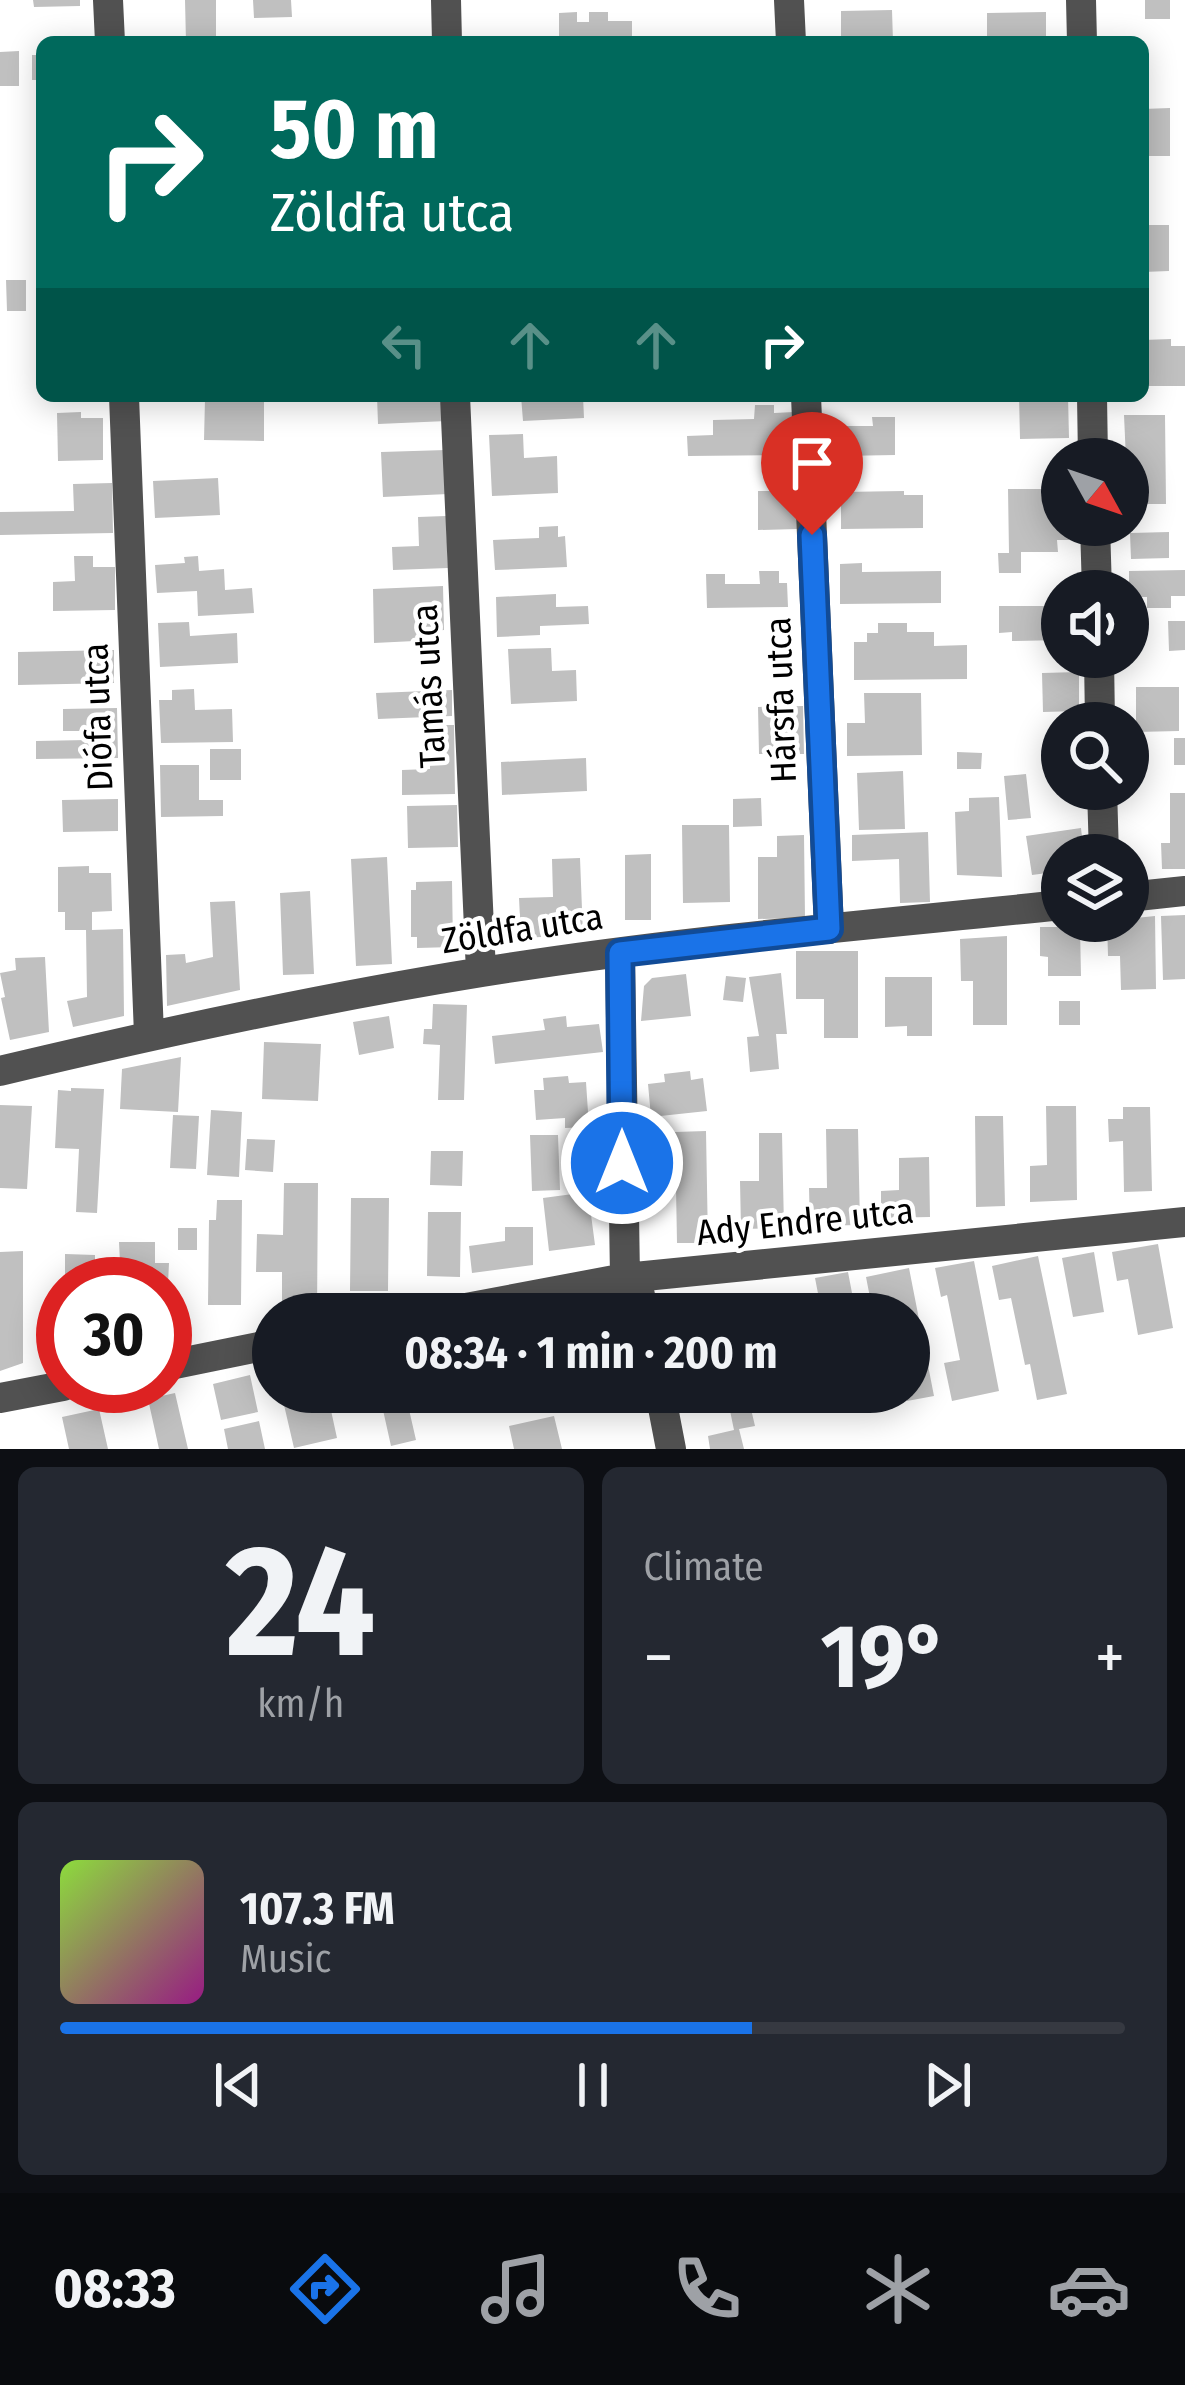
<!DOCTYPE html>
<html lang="en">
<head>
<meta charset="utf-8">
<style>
  body { margin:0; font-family:"Fira Sans Condensed",sans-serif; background:#242831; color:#f1f3f6; height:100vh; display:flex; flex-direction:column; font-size:45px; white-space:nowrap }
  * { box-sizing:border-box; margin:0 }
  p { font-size:39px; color:#9ea1a6 }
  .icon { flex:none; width:66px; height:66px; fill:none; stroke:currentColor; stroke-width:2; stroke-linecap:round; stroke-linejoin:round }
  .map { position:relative; height:1449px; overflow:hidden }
  .sheet { display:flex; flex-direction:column; gap:18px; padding:18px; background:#0d0f14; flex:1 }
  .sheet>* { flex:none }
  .guide { position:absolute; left:36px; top:36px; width:1113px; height:366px; border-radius:18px; box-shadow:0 6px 30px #0003; background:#00695c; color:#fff; overflow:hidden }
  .needle { width:78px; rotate:130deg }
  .buttons { position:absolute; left:1041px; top:438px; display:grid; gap:24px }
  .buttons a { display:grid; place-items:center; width:108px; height:108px; border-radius:50%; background:#171b24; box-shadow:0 6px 30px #0003; font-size:60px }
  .speed { position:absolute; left:36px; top:1257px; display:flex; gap:24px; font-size:60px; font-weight:700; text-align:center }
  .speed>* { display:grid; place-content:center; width:156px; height:156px; border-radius:50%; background:#171b24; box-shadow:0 6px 30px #0003; line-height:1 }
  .speed .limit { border:18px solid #d22; background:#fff; color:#111 }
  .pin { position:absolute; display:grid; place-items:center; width:102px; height:102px; color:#fff; margin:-123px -51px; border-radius:50% 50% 50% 0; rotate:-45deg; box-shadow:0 0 12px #0007 }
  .pin .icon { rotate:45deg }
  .me { position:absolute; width:132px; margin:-66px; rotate:0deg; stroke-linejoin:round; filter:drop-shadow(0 0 9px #0008) }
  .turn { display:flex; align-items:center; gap:42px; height:252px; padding:0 36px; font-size:54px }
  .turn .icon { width:156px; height:156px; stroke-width:2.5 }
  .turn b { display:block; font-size:84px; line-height:102px }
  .lanes { display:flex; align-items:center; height:114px; padding:0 36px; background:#0003; justify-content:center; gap:60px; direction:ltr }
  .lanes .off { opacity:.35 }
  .big { font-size:90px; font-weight:700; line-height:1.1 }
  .sheet .widget { flex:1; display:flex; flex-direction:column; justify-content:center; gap:18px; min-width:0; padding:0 42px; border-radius:18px; background:#242831 }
  .sheet .dial { align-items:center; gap:0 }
  .dial b { font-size:156px; line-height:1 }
  .song { display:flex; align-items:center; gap:36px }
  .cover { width:144px; height:144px; border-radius:18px; background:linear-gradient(135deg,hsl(90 70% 55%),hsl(310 70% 35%)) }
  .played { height:12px; border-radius:6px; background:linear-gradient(90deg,#1a73e8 65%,#363941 65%) }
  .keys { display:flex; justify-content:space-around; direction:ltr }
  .heat { display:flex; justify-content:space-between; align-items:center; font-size:66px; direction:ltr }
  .sheet .tiles { flex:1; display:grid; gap:18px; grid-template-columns:1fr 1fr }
  .widget:last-child { grid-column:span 2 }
  .trip { position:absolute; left:252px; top:1293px; width:678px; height:120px; border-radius:60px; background:#171b24; box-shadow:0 6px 30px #0003; font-weight:700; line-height:120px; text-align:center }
  .tab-bar { display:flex; height:192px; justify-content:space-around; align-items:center; background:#090b0e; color:#9ea1a6 }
  .tab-bar .icon { width:84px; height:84px }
  .tab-bar .active { color:#1a73e8 }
  .tab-bar b { font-size:54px; color:#f1f3f6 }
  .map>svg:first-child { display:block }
</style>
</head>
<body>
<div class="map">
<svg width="1185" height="1449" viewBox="0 0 1185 1449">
  <rect width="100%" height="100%" fill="#fff"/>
  <!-- building -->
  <path fill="#c0c0c0" d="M33,0H80V6L34,7Z
    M185,0H216V42H186Z
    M253,0H291L292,17L254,18Z
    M1145,0H1170V19H1145Z
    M892,10L893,42H841V11Z
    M577,12V22H589V12H608V21H632V42H559V13Z
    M1046,12V40L987,42V13Z
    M19,51V86H0V52Z
    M32,55H42V80H32Z
    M1170,108V156H1143V109Z
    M1143,225H1169V271L1143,272Z
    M6,280H26V311H7Z
    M1171,339V346H1185V386H1143V340Z
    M224,396H264V441L204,440L205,399H224Z
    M377,396H446L447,421L378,424Z
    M521,396H583L584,418L523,421Z
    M1019,396H1068L1069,438L1020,439Z
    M755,405H774V413L794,412L795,455L688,456L687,436L713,435V420L754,419Z
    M81,412V418H103V460L58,461L57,413Z
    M1124,415H1165L1166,504H1128Z
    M872,417H895V455L840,456V426H873Z
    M523,434L524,458L557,456L558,493L492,496L489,435Z
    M446,450L448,494L383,497L381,452Z
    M218,478L220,515L155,518L153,481Z
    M112,483L113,533L0,535V512L74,511L73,484Z
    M1008,489H1057L1062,525H1068L1069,540H1057L1058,552H1021V573H999L998,553H1009Z
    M758,491H797V529L758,530Z
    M904,491V495H923V528L841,529V492Z
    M446,516L448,568L393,570L392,547L419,546L418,517Z
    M558,526V537L565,536L567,567L495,570L493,540L539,538V527Z
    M1169,532V558L1131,559L1130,533Z
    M74,556H93V567H115V610L53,611V582L75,581Z
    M198,556L199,571L224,569L225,590L252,588L254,613L198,616L197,591L157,593L155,565L185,563L184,557Z
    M862,563V572L941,571V603L840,604V564Z
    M1185,570V596H1171V608H1147V597H1129V571Z
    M759,571H779V583H787L788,607L707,608L706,574H725V584H760Z
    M443,586L444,630L435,631V640L374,643L373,589Z
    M556,594V607L588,606L589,624L540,626V635L497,637L496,597Z
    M999,606H1062V640L1012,641V632L999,633Z
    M1168,621H1185V650L1169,651Z
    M189,622L190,636L237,633L238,663L160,667L158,623Z
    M878,623H907V632H934V646L967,645V679L854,680V642H867V633H878Z
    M551,648L552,671L576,670L577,701L511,704L508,649Z
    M114,650V683L18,685V652Z
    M1079,672V711L1043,712L1042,673Z
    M1136,687H1179V731L1136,732Z
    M194,689L195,710L232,709L233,742L161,743L159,700H172V690Z
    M452,690V716L378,719L376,693Z
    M864,693H921L922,755L847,756V723H865Z
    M803,706L804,754H759L758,707Z
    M117,708L118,758L36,759V741L87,740V731H63V709Z
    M430,725H454L455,794L402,795V770L430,769Z
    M1174,738H1185V765H1174Z
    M210,749H241V780H210Z
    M957,752L982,753L981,769H957Z
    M586,758L587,791L502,795L501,762Z
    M160,765H199V800H223V816L161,817Z
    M903,771L905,829L859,830L857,773Z
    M1026,774L1031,818L1008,820L1004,776Z
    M1170,793H1185V869H1162L1161,843H1170Z
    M999,797L1002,877L957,875L955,812L969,811V798Z
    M761,798L762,826L733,827V799Z
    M118,799V831L63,832L62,800Z
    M457,805L458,847L408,848L407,806Z
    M682,825H729L730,902L683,903Z
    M1081,828L1084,855H1062V871L1032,875L1026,836Z
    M928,832L930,902L900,903L899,859L852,861V835Z
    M804,835L805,918L758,919V857H777V836Z
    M651,854V920H625V855Z
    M387,857L392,964L356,966L351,859Z
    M580,858L583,935L521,938L519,898L553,897L552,859Z
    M89,866V873H111L112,911L92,912V930L123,929L124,1016L73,1027L67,1001L87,997L86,930H65V912H58V867Z
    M452,881L453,947L417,948V937H411V890H416V882Z
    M310,891L314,974L283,975L280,893Z
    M235,901L240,990L167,1006L166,955L185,954L186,963L213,957L210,902Z
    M1185,915V979L1163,980L1161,916Z
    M1155,916L1156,989L1121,990L1120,956H1108L1107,921Z
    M1040,927H1080L1081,976H1048V957L1040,956Z
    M1007,936V1025H973V981H961L960,939Z
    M796,951H858V1038H824V999H796Z
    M45,957L49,1032L10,1040L1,998L5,997L0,973L16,970L15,958Z
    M781,973L787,1034H776L779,1069L750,1072L747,1037L759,1036L749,977Z
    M686,974L691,1016L641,1021L644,986L652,978Z
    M726,976L746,978L743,1002L723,1000Z
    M885,977H932V1036H907V1026L885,1027Z
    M1059,1001H1080V1025H1059Z
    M433,1004L467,1005L464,1100H438L440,1045L423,1044L424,1029H432Z
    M389,1016L394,1048L359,1055L353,1022Z
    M566,1016L567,1027L599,1024L603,1052L495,1064L492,1036L545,1030L543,1019Z
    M264,1042L321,1044L318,1101L262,1099Z
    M181,1057L178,1112L120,1109L122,1069Z
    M690,1071L691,1080L703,1078L707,1111L651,1117L648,1084L665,1082L664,1074Z
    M568,1076L569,1083L586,1082L589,1127L565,1128V1118L536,1120L534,1090H544L543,1078Z
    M71,1088L104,1089L97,1213L76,1212L79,1149L55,1148L58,1090L71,1091Z
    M0,1105L32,1106L27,1189L0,1188Z
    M1046,1106H1076L1077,1200L1030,1202V1166L1047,1165Z
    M1123,1107H1150L1152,1191L1124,1192L1123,1141L1109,1142L1108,1119H1123Z
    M211,1110L242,1112L239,1177L207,1175Z
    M173,1115L199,1116L196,1169L170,1168Z
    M975,1116H1003L1005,1206L976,1207Z
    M826,1129H858L860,1225L810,1226L809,1188H827Z
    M706,1131L708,1243H677L675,1132Z
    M759,1133H782L784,1228L741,1229L740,1181H759Z
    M530,1135H558L560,1190L532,1191Z
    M247,1139L275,1140L273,1172L245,1170Z
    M431,1151H463L462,1186L430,1185Z
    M929,1157L930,1217L881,1218V1191L899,1190V1158Z
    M284,1183H318L317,1312L282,1311V1272H256L257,1234L283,1235Z
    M588,1192L595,1245L549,1251L543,1198Z
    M351,1198H389L388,1291H350Z
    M217,1200H242L241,1305H208L209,1220H216Z
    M428,1212H461L460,1277L427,1276Z
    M505,1227H533V1265L472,1273L469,1246L505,1241Z
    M178,1228H197V1250H178Z
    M119,1242H155V1263H169L168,1284H111V1263H120Z
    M1158,1244L1173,1328L1138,1335L1128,1279L1117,1281L1112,1252Z
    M23,1251V1363L0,1371V1252Z
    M1094,1252L1104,1312L1073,1317L1062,1258Z
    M65,1254L95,1255V1284H65Z
    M1038,1256L1067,1394L1037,1400L1030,1364L1025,1365L1011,1298L999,1300L992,1266Z
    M974,1261L999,1391L952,1401L944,1363L960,1360L947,1295L941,1297L935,1268Z
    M909,1268L934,1396L907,1401L909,1314L873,1313L866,1277Z
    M848,1272L856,1314H822L815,1278Z
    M727,1297L731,1314H693L692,1305Z
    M792,1304L794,1314H749V1312Z
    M250,1375L258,1412L221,1420L213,1384Z
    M281,1392H327L337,1438L294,1448Z
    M379,1392H405L416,1440L391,1446Z
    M714,1392H747L755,1426L739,1429L744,1449H710L708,1436L734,1430L728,1401L717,1403Z
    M175,1393L188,1449H159L148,1399Z
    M99,1409L108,1449H69L62,1417Z
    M554,1416L562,1449H514L509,1426Z
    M259,1421L265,1449H228L224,1429Z"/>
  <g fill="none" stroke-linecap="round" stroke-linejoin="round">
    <!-- minor -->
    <path stroke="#515151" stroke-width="30" d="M108,0L110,42
      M446,0L447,42
      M789,0L791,42
      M1081,0L1082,42
      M124,396L149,1035
      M455,396L481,972
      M806,396L829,929
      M1092,396L1093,459
      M1095,525L1097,591
      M1099,657L1100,723
      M1102,789L1104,855
      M1128,897L1185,891
      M620,953L625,1278
      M0,1071C159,1033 320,998 482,972C674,941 869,925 1062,905
      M636,1277L644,1314
      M434,1314L625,1278L1185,1222
      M165,1366L273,1344
      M660,1392L671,1449
      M0,1398L63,1386"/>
  </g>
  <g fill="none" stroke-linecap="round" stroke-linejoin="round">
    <defs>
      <path id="route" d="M622,1163L620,953L829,929L812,535"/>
    </defs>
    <!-- route casing -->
    <use href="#route" stroke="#114b97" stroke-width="30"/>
    <!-- route -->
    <use href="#route" stroke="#1a73e8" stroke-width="21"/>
  </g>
  <g text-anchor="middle" stroke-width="9" stroke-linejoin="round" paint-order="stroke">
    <!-- street labels -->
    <g font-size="36" fill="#000" stroke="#fff">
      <text transform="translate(428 686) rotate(-93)" y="13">Tamás utca</text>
      <text transform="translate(780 700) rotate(-92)" y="13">Hársfa utca</text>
      <text transform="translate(97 717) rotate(-92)" y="13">Diófa utca</text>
      <text transform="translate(522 928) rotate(-9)" y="13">Zöldfa utca</text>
      <text transform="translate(805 1221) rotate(-6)" y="13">Ady Endre utca</text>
    </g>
  </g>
</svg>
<div class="buttons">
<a><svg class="needle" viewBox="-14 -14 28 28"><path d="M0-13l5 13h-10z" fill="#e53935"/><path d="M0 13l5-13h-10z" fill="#9ea1a6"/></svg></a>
<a><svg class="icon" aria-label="sound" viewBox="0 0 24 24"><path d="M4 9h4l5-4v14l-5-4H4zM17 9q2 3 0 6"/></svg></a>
<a><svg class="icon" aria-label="search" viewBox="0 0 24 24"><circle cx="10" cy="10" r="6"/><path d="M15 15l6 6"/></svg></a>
<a><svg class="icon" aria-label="layers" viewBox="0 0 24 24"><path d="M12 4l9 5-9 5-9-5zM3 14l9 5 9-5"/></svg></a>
</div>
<div class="speed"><div class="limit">30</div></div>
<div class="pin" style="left:812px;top:535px;background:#d93025"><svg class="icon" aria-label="arrive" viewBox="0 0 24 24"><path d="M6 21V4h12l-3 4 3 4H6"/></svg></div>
<svg class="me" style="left:622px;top:1163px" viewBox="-20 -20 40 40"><circle r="17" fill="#1a73e8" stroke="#fff" stroke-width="3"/><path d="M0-11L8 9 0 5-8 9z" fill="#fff"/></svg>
<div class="trip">08:34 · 1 min · 200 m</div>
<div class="guide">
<div class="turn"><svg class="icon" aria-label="right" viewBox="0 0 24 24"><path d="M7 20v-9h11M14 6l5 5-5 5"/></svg><div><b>50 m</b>Zöldfa utca</div></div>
<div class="lanes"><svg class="icon off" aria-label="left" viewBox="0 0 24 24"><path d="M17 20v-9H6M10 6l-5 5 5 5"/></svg><svg class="icon off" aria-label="ahead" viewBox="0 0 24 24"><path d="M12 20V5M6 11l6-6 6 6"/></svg><svg class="icon off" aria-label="ahead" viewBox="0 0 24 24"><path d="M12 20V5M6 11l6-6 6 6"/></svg><svg class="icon" aria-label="right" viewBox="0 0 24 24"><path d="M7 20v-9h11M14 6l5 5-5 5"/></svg></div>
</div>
</div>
<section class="sheet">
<div class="tiles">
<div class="widget dial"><b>24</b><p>km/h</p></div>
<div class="widget"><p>Climate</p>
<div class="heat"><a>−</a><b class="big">19°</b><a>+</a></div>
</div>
<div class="widget">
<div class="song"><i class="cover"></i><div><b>107.3 FM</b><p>Music</p></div></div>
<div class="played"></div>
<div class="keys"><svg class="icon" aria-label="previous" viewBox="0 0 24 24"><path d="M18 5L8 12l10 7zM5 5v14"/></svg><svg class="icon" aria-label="pause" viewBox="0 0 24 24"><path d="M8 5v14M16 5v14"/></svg><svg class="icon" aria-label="next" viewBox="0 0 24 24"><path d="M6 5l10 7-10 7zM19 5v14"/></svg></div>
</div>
</div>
</section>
<nav class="tab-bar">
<b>08:33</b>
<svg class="icon active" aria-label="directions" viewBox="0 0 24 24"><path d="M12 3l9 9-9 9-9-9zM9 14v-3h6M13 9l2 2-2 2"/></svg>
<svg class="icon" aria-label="music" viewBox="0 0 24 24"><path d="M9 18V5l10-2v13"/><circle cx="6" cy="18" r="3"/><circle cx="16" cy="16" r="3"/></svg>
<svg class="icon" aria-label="phone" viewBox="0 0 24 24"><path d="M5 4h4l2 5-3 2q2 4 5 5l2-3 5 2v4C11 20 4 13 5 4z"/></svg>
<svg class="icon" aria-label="climate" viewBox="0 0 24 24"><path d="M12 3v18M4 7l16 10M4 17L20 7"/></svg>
<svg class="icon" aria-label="car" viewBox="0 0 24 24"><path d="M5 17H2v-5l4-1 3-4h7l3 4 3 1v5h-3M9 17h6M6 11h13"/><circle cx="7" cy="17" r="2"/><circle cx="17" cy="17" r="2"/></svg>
</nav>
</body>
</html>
